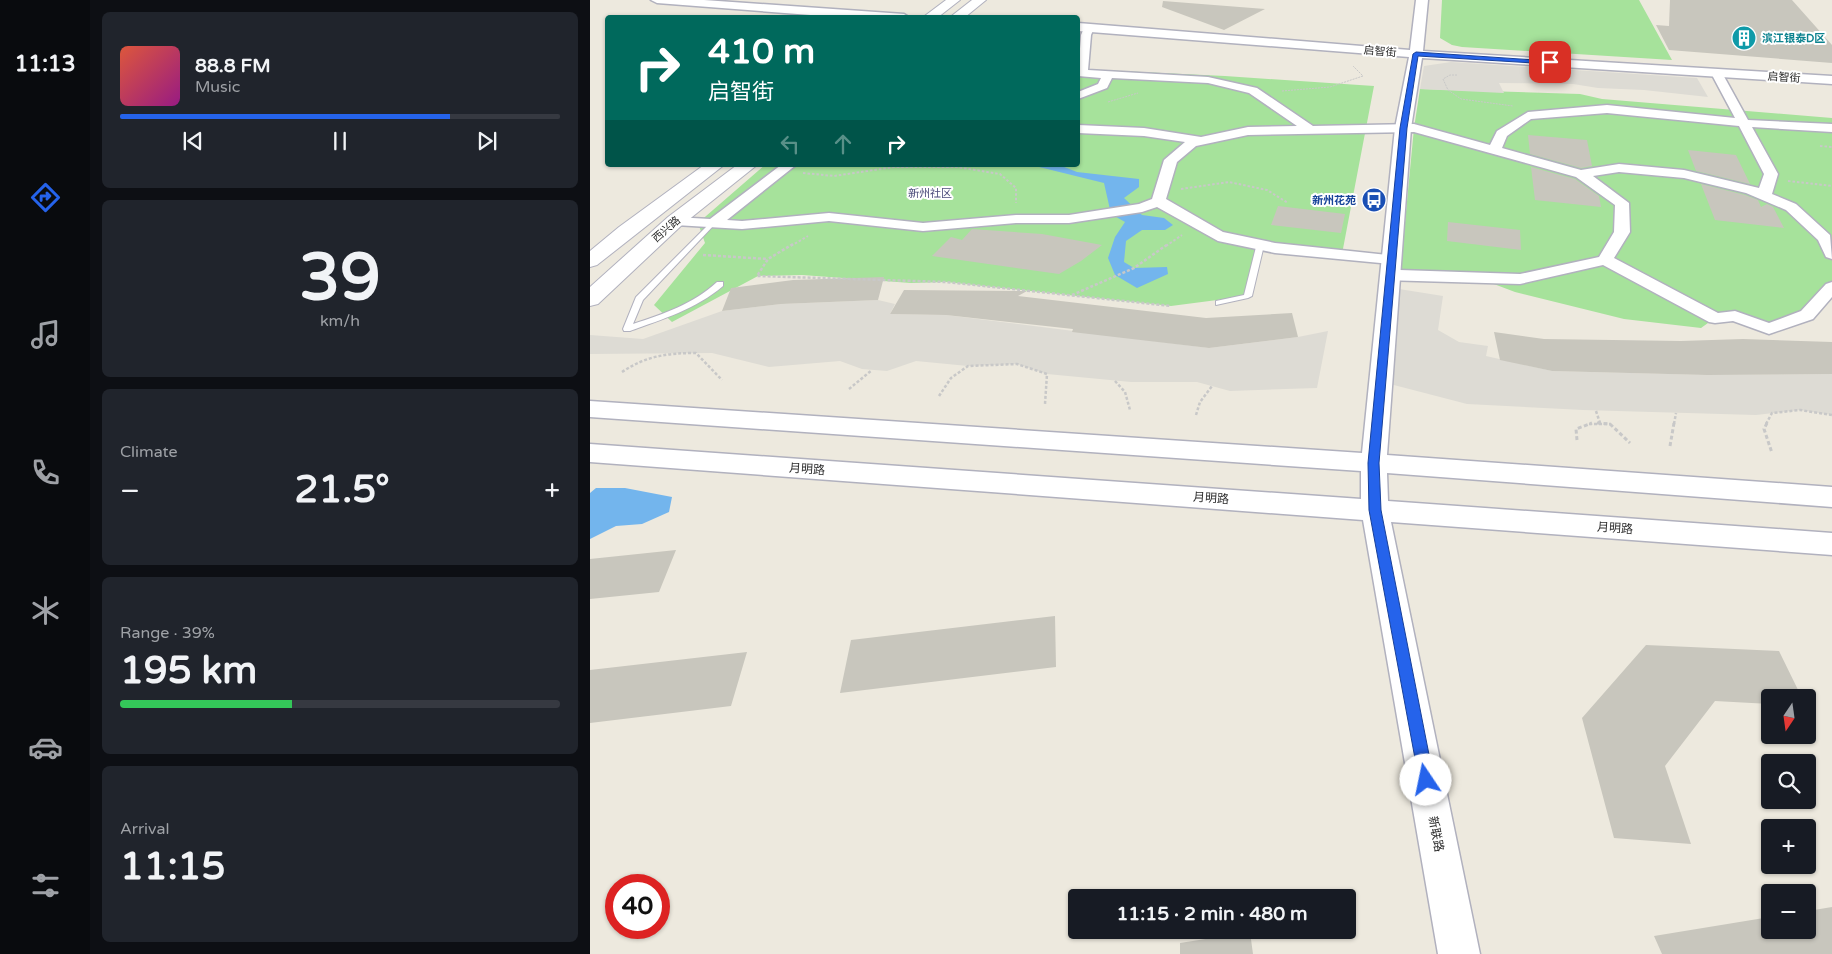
<!DOCTYPE html>
<html lang="en">
<head>
<meta charset="utf-8">
<style>
  body { margin:0; font-family:"Varela Round","Noto Sans SC",sans-serif; background:#20242c; color:#f1f3f6; height:100vh; display:flex; flex-direction:column; font-size:19px; white-space:nowrap }
  * { box-sizing:border-box; margin:0 }
  p { font-size:16px; color:#9ea1a6 }
  .icon { flex:none; width:28px; height:28px; fill:none; stroke:currentColor; stroke-width:2; stroke-linecap:round; stroke-linejoin:round }
  .map { position:relative; flex:1; overflow:hidden }
  .sheet { display:flex; flex-direction:column; gap:12px; padding:12px; background:#0d0f14; width:500px }
  .sheet>* { flex:none }
  .hud { position:absolute; left:15px; top:15px; width:475px; height:152px; border-radius:5px; box-shadow:0 1px 4px #0004; background:#00695c; color:#fff; overflow:hidden }
  .needle { width:32px; rotate:193deg }
  .fabs { position:absolute; left:1171px; top:689px; display:grid; gap:10px }
  .fabs a { display:grid; place-items:center; width:55px; height:55px; border-radius:5px; background:#171b24; box-shadow:0 1px 4px #0004; font-size:25px }
  .speed { position:absolute; left:15px; top:874px; display:flex; gap:10px; font-size:25px; font-weight:700; text-align:center }
  .speed>* { display:grid; place-content:center; width:65px; height:65px; border-radius:50%; background:#171b24; box-shadow:0 1px 4px #0004; line-height:1 }
  .speed .limit { border:8px solid #d22; background:#fff; color:#111 }
  .pin { position:absolute; display:grid; place-items:center; width:42px; height:42px; color:#fff; margin:-21px; border-radius:10px; box-shadow:0 2px 8px #0006 }
  .me { position:absolute; width:55px; margin:-28px; rotate:349deg; stroke-linejoin:round; filter:drop-shadow(0 0 4px #0008) }
  .turn { display:flex; align-items:center; gap:18px; height:105px; padding:0 20px; font-size:22px }
  .turn .icon { width:65px; height:65px; stroke-width:2.5 }
  .turn b { display:block; font-size:35px; line-height:42px }
  .lanes { display:flex; align-items:center; height:48px; padding:0 20px; background:#0003; justify-content:center; gap:25px; direction:ltr }
  .lanes .off { opacity:.35 }
  .big { font-size:38px; font-weight:700; line-height:1.1 }
  .sheet .widget { flex:1; display:flex; flex-direction:column; justify-content:center; gap:8px; min-width:0; padding:0 18px; border-radius:8px; background:#20242c }
  .sheet .dial { align-items:center; gap:0 }
  .dial b { font-size:65px; line-height:1 }
  .song { display:flex; align-items:center; gap:15px }
  .cover { width:60px; height:60px; border-radius:8px; background:linear-gradient(135deg,hsl(10 70% 55%),hsl(310 70% 35%)) }
  .played { height:5px; border-radius:2px; background:linear-gradient(90deg,#2563eb 75%,#363941 75%) }
  .keys { display:flex; justify-content:space-around; direction:ltr }
  .heat { display:flex; justify-content:space-between; align-items:center; font-size:28px; direction:ltr }
  .charge { height:8px; border-radius:4px; background:linear-gradient(90deg,#34c759 39%,#363941 0) }
  .trip { position:absolute; left:478px; top:889px; width:288px; height:50px; border-radius:5px; background:#171b24; box-shadow:0 1px 4px #0004; font-weight:700; line-height:50px; text-align:center }
  main { display:flex; flex:1; min-height:0 }
  .tabs { display:flex; flex-direction:column; width:90px; justify-content:space-around; align-items:center; background:#090b0e; color:#9ea1a6 }
  .tabs .icon { width:35px; height:35px }
  .tabs .selected { color:#2563eb }
  .tabs b { font-size:22px; color:#f1f3f6 }
  .map>svg:first-child { display:block }
</style>
</head>
<body>
<main>
<nav class="tabs">
<b>11:13</b>
<svg class="icon selected" aria-label="directions" viewBox="0 0 24 24"><path d="M12 3l9 9-9 9-9-9zM9 14v-3h6M13 9l2 2-2 2"/></svg>
<svg class="icon" aria-label="music" viewBox="0 0 24 24"><path d="M9 18V5l10-2v13"/><circle cx="6" cy="18" r="3"/><circle cx="16" cy="16" r="3"/></svg>
<svg class="icon" aria-label="phone" viewBox="0 0 24 24"><path d="M5 4h4l2 5-3 2q2 4 5 5l2-3 5 2v4C11 20 4 13 5 4z"/></svg>
<svg class="icon" aria-label="climate" viewBox="0 0 24 24"><path d="M12 3v18M4 7l16 10M4 17L20 7"/></svg>
<svg class="icon" aria-label="car" viewBox="0 0 24 24"><path d="M5 17H2v-5l4-1 3-4h7l3 4 3 1v5h-3M9 17h6M6 11h13"/><circle cx="7" cy="17" r="2"/><circle cx="17" cy="17" r="2"/></svg>
<svg class="icon" aria-label="filters" viewBox="0 0 24 24"><path d="M4 7h16M4 17h16"/><circle cx="9" cy="7" r="2"/><circle cx="15" cy="17" r="2"/></svg>
</nav>
<section class="sheet">
<div class="widget">
<div class="song"><i class="cover"></i><div><b>88.8 FM</b><p>Music</p></div></div>
<div class="played"></div>
<div class="keys"><svg class="icon" aria-label="previous" viewBox="0 0 24 24"><path d="M18 5L8 12l10 7zM5 5v14"/></svg><svg class="icon" aria-label="pause" viewBox="0 0 24 24"><path d="M8 5v14M16 5v14"/></svg><svg class="icon" aria-label="next" viewBox="0 0 24 24"><path d="M6 5l10 7-10 7zM19 5v14"/></svg></div>
</div>
<div class="widget dial"><b>39</b><p>km/h</p></div>
<div class="widget"><p>Climate</p>
<div class="heat"><a>−</a><b class="big">21.5°</b><a>+</a></div>
</div>
<div class="widget"><p>Range · 39%</p><b class="big">195 km</b><div class="charge"></div></div>
<div class="widget"><p>Arrival</p><b class="big">11:15</b></div>
</section>
<div class="map">
<svg width="1242" height="954" viewBox="0 0 1242 954">
  <rect width="100%" height="100%" fill="#ede9de"/>
  <!-- green -->
  <path fill="#a6e29b" d="M852,0H1049L1082,60L872,47L862,45L850,38Z
    M488,69L635,76L784,86L752,254L670,245L658,296L581,306L356,282L321,283L212,275L168,276L82,322L64,305L115,243L108,223L175,165H488Z
    M830,89L990,94L1012,99L1242,118V294L1217,315L1179,329L1145,316L1125,318L1111,328L1034,319L925,292L888,278L810,275L824,128Z"/>
  <!-- plaza -->
  <path fill="#dddbd4" d="M861,62L1107,78L1118,97L1054,90L1008,88L983,84L909,83L914,93L830,89L834,66Z
    M809,289L853,296L848,330L869,342L898,346L896,356L962,371L1117,375L1242,374V415L1210,410L1166,415L993,410L877,404L800,384Z
    M288,300L305,304L300,314L356,315L619,348L708,337L738,331L727,388L640,391L607,382H541L457,374L427,364L378,366L326,361L297,371L272,369L250,361L179,367L122,353L0,354V335L53,339L132,311L191,304Z"/>
  <!-- water -->
  <path fill="#73b5ed" d="M441,165H469L487,172L549,179V187L534,198L552,215L574,218L583,225L575,230H552L536,241L534,262L544,268L577,267L578,274L547,288L525,275L518,258L525,237L535,222L521,214L514,183Z
    M6,488H35L82,497L79,512L52,524L26,526L0,539V493Z"/>
  <!-- building -->
  <path fill="#c8c6bd" d="M1080,0H1202L1242,45V63L1079,50L1066,25L1079,26Z
    M573,1L675,9L634,30L572,7Z
    M938,135L997,140L1002,166L991,168L940,154Z
    M1098,150L1146,155L1160,184L1106,171Z
    M941,167L985,179L1009,196L1011,207L945,200Z
    M1111,184L1155,195L1168,200L1171,207L1177,204L1183,207L1194,228L1125,220Z
    M688,206L755,214L751,233L681,225Z
    M858,222L930,230L931,250L857,241Z
    M382,229L452,234L512,245L491,261L469,274L342,256L361,237L372,240Z
    M294,277L288,300L191,304L132,311L141,288L203,280Z
    M314,290L437,291L428,296L616,318L702,313L708,337L619,348L482,332L483,329L356,315L300,314Z
    M904,332L954,339L1091,341L1153,339L1242,342V374L1117,375L962,371L910,360Z
    M86,550L69,592L0,599V559Z
    M465,616L466,667L250,693L261,640Z
    M1056,645L1189,651L1212,698H1180V704L1125,701L1075,766L1101,844L1024,838L992,718Z
    M157,652L141,706L0,723V670Z
    M1242,907V954H1072L1064,936L1180,917V930H1218V911Z
    M660,932L663,954H590V943Z"/>
  <g fill="none" stroke-linecap="round" stroke-linejoin="round">
    <defs>
      <path id="service" d="M120,223L125,224L53,300L43,324C74,314 103,304 127,282H133V286C106,309 73,319 40,331H34L33,329L46,297Z
        M667,243L674,245L662,296L658,298L626,305V301L654,295Z"/>
      <path id="minor" d="M499,25L504,28L501,35L498,70L618,77L667,88L723,126L824,124L900,145L907,131L938,112L1017,105L1145,118L1121,73L1127,70L1131,71L1158,120L1242,124V132L1162,127L1188,174L1182,194L1206,204L1240,235L1242,259L1236,257L1228,240L1196,210L1156,193L1094,178L1029,172L1003,176L1039,203L1040,232L1024,258L1128,313L1145,311L1179,323L1211,311L1236,284L1242,282V297L1223,319L1179,334L1143,321L1125,323L1119,322L1013,265L930,284L793,280L791,277L793,274L810,270L930,274L1009,257L1024,232L1025,205L986,177L824,132L658,135L606,146L587,162L576,199L633,232L685,243L807,256L809,259L807,262L801,264L685,253L628,241L567,207L552,212L479,223H426L333,231L239,221L152,229L85,225L80,224L78,221L80,218L85,217L120,219L191,165H206L137,220L152,221L239,213L333,223L426,215H479L549,204L562,199L574,160L595,142L554,136L488,133V125L554,128L611,137L658,127L707,126L659,93L618,83L522,78L517,88L488,99V92L508,84L511,78L488,76L491,35L495,26ZM1017,113L1149,126L1174,174L1169,188L1094,170L1029,164L991,170L912,148L917,136L941,119Z"/>
      <path id="tertiary" d="M61,0H114L314,14L320,18H259L67,3Z
        M826,0H838L833,51L1242,76V84L832,58L821,128L797,455L1242,487V507L797,473L798,501L1242,533V555L801,522L890,954H848L773,520L0,462V444L771,499V471L0,417V401L772,453L805,128L819,57L488,31V23L820,50Z"/>
      <path id="secondary" d="M356,0H370L347,18H332Z
        M382,0H396L374,18H359Z
        M114,165H134L7,265L0,267V251L29,227Z
        M147,165H167L92,225L8,304L0,306V287L78,217Z"/>
    </defs>
    <!-- service casing -->
    <use href="#service" stroke="#b1b1be" stroke-width="2"/>
    <!-- minor casing -->
    <use href="#minor" stroke="#b1b1be" stroke-width="3"/>
    <!-- tertiary casing -->
    <use href="#tertiary" stroke="#b1b1be" stroke-width="3"/>
    <!-- secondary casing -->
    <use href="#secondary" stroke="#b1b1be" stroke-width="2"/>
    <!-- path-far3 -->
    <path stroke="#c8c8c8" stroke-width="1" stroke-dasharray="2 1" stroke-linecap="butt" d="M867,75H860L853,79L858,90L871,99L923,106
      M692,91L740,87L773,76L763,66
      M518,102L548,93"/>
    <!-- path-far2 -->
    <path stroke="#c8c8c8" stroke-width="2" stroke-dasharray="2.5 2" stroke-linecap="butt" d="M1230,146L1242,147
      M213,173L244,176L304,167H367L410,174L426,188V203
      M1198,181L1242,186
      M591,189L639,182L677,190L698,203
      M201,246L218,236
      M576,246L592,235"/>
    <!-- path-far1 -->
    <path stroke="#c8c8c8" stroke-width="2.5" stroke-dasharray="3 2" stroke-linecap="butt" d="M203,244L178,259L167,276L356,282L581,306
      M113,255L178,259
      M482,295L544,268L578,244
      M32,372C56,356 77,353 106,353L132,380
      M525,381L535,392L540,410
      M259,389L282,370
      M349,396L361,378L378,366L427,364L457,374L455,404
      M1006,411L1010,423
      M606,415L610,402L622,386
      M999,424H1020
      M1084,424L1086,413
      M1176,424L1182,413L1210,410L1242,415"/>
    <!-- path -->
    <path stroke="#c8c8c8" stroke-width="3" stroke-dasharray="4 2.5" stroke-linecap="butt" d="M1007,423L1020,424L1040,443
      M1177,423L1174,429L1182,453
      M987,440L986,429L1002,423
      M1080,446L1084,423"/>
    <!-- service -->
    <use href="#service" fill="#fff" fill-rule="evenodd"/>
    <!-- minor -->
    <use href="#minor" fill="#fff" fill-rule="evenodd"/>
    <!-- tertiary -->
    <use href="#tertiary" fill="#fff" fill-rule="evenodd"/>
    <!-- secondary -->
    <use href="#secondary" fill="#fff" fill-rule="evenodd"/>
  </g>
  <!-- route -->
  <path fill="#2563eb" stroke="#184099" d="M826,52L960,61L963,62L960,64L828,56L817,128L789,463L791,510L844,780L842,786L836,788L831,786L829,780L779,510L778,463L810,128L823,54Z"/>
  <!-- icons -->
  <defs>
    <symbol id="building-disc" viewBox="-11 -11 22 22"><circle r="9.5" fill="#0f9aa8" stroke="#fff"/><path d="M-4-6H4V6H1V3H-1V6H-4ZM-2.5-4.3h1.7v1.8h-1.7ZM.8-4.3h1.7v1.8H.8ZM-2.5-1h1.7V.8h-1.7ZM.8-1h1.7V.8H.8Z" fill="#fff"/></symbol>
    <symbol id="bus-disc" viewBox="-11 -11 22 22"><circle r="9.5" fill="#1a4fb4" stroke="#fff"/><path d="M-5-6H5V4H4V6H2V4H-2V6H-4V4H-5ZM-3.5-4V0h7V-4ZM-3.5 1.2v1.5H-2V1.2ZM2 1.2v1.5H3.5V1.2Z" fill="#fff"/></symbol>
  </defs>
  <g fill-rule="evenodd">
    <use href="#building-disc" x="1140" y="24" width="28" height="28"/>
    <use href="#bus-disc" x="770" y="186" width="28" height="28"/>
  </g>
  <g text-anchor="middle" stroke-width="4" stroke-linejoin="round" paint-order="stroke">
    <!-- far-culture labels -->
    <g font-size="11" font-weight="bold" fill="#0d838f" stroke="#fff" text-anchor="start">
      <text x="1172" y="42">滨江银泰D区</text>
    </g>
    <!-- far-street labels -->
    <g font-size="11" fill="#2b2b2b" stroke="#fff">
      <text transform="translate(790 51) rotate(5)" y="4">启智街</text>
      <text transform="translate(1194 77) rotate(4)" y="4">启智街</text>
      <text transform="translate(76 229) rotate(-41)" y="4">西兴路</text>
    </g>
    <!-- far-neighbourhood labels -->
    <g font-size="11" fill="#4c4c7b" stroke="#fff">
      <text x="340" y="197">新州社区</text>
    </g>
    <!-- far-transit labels -->
    <g font-size="11" font-weight="bold" fill="#164399" stroke="#fff" text-anchor="end">
      <text x="766" y="204">新州花苑</text>
    </g>
    <!-- street labels -->
    <g font-size="12" fill="#2b2b2b" stroke="#fff">
      <text transform="translate(217 469) rotate(4)" y="4">月明路</text>
      <text transform="translate(621 498) rotate(4)" y="4">月明路</text>
      <text transform="translate(1025 528) rotate(4)" y="4">月明路</text>
      <text transform="translate(846 834) rotate(79)" y="4">新联路</text>
    </g>
  </g>
</svg>
<div class="fabs">
<a><svg class="needle" viewBox="-14 -14 28 28"><path d="M0-13l5 13h-10z" fill="#e53935"/><path d="M0 13l5-13h-10z" fill="#9ea1a6"/></svg></a>
<a><svg class="icon" aria-label="search" viewBox="0 0 24 24"><circle cx="10" cy="10" r="6"/><path d="M15 15l6 6"/></svg></a>
<a>+</a>
<a>−</a>
</div>
<div class="speed"><div class="limit">40</div></div>
<div class="pin" style="left:960px;top:62px;background:#d93025"><svg class="icon" aria-label="arrive" viewBox="0 0 24 24"><path d="M6 21V4h12l-3 4 3 4H6"/></svg></div>
<svg class="me" style="left:836px;top:780px" viewBox="-20 -20 40 40"><circle r="19" fill="#fff"/><path d="M0-13L10 11 0 6-10 11z" fill="#2563eb"/></svg>
<div class="trip">11:15 · 2 min · 480 m</div>
<div class="hud">
<div class="turn"><svg class="icon" aria-label="right" viewBox="0 0 24 24"><path d="M7 20v-9h11M14 6l5 5-5 5"/></svg><div><b>410 m</b>启智街</div></div>
<div class="lanes"><svg class="icon off" aria-label="left" viewBox="0 0 24 24"><path d="M17 20v-9H6M10 6l-5 5 5 5"/></svg><svg class="icon off" aria-label="ahead" viewBox="0 0 24 24"><path d="M12 20V5M6 11l6-6 6 6"/></svg><svg class="icon" aria-label="right" viewBox="0 0 24 24"><path d="M7 20v-9h11M14 6l5 5-5 5"/></svg></div>
</div>
</div>
</main>
</body>
</html>
